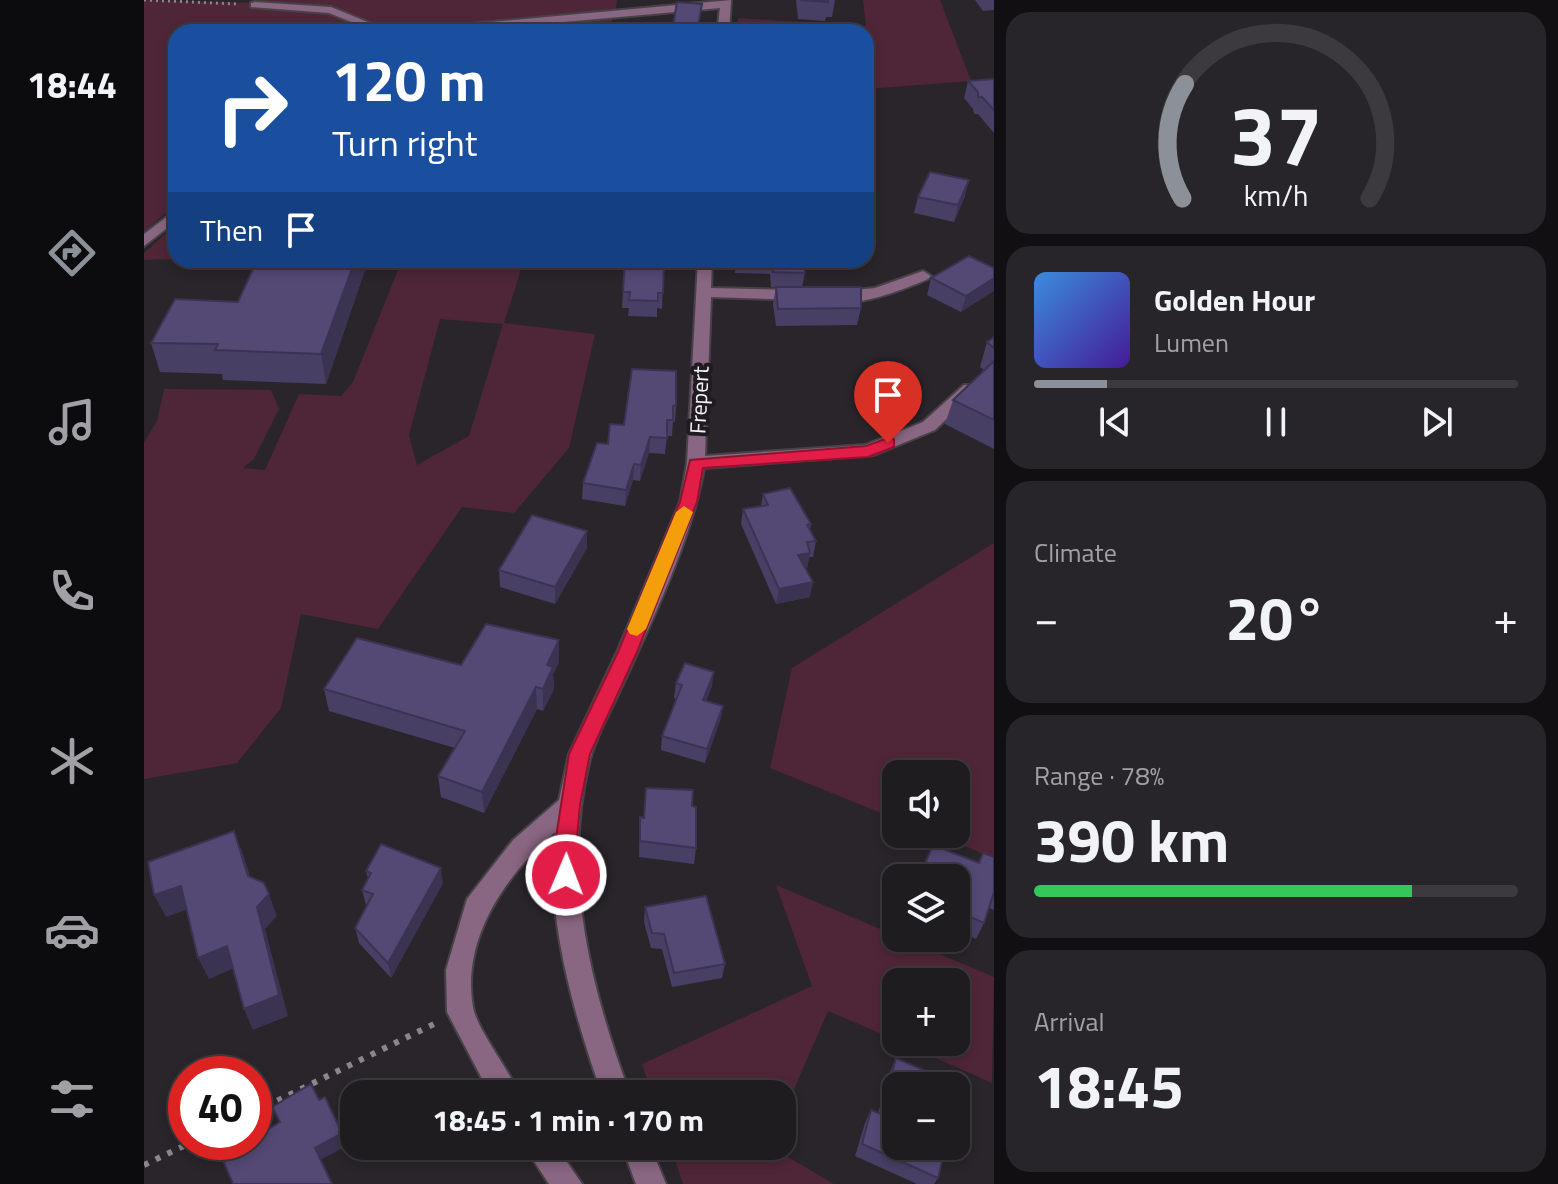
<!DOCTYPE html>
<html lang="en">
<head>
<meta charset="utf-8">
<style>
  body { margin:0; font-family:"Titillium Web",sans-serif; background:#272529; color:#f1f3f6; height:100vh; display:flex; flex-direction:column; font-size:30px; white-space:nowrap }
  * { box-sizing:border-box; margin:0 }
  p { font-size:26px; color:#a1a1a5 }
  .icon { flex:none; width:44px; height:44px; fill:none; stroke:currentColor; stroke-width:2; stroke-linecap:round; stroke-linejoin:round }
  .map { position:relative; flex:1; overflow:hidden }
  .sheet { display:flex; flex-direction:column; gap:12px; padding:12px; background:#110f12; width:564px }
  .sheet>* { flex:none }
  .guide { position:absolute; left:24px; top:24px; width:706px; height:244px; border-radius:24px; box-shadow:0 4px 12px #0003,0 0 0 2px #3c3a3e; background:#1a4fa0; color:#fff; overflow:hidden }
  .fabs { position:absolute; left:738px; top:760px; display:grid; gap:16px }
  .fabs a { display:grid; place-items:center; width:88px; height:88px; border-radius:16px; background:#1f1c20; box-shadow:0 4px 12px #0003,0 0 0 2px #3c3a3e; font-size:40px }
  .speed { position:absolute; left:24px; top:1056px; display:flex; gap:16px; font-size:40px; font-weight:700; text-align:center }
  .speed>* { display:grid; place-content:center; width:104px; height:104px; border-radius:50%; background:#1f1c20; box-shadow:0 4px 12px #0003,0 0 0 2px #3c3a3e; line-height:1 }
  .speed .limit { border:12px solid #d22; background:#fff; color:#111 }
  .pin { position:absolute; display:grid; place-items:center; width:68px; height:68px; color:#fff; margin:-82px -34px; border-radius:50% 50% 50% 0; rotate:-45deg; box-shadow:0 0 8px #0007 }
  .pin .icon { rotate:45deg }
  .me { position:absolute; width:88px; margin:-44px; rotate:1deg; stroke-linejoin:round; filter:drop-shadow(0 0 6px #0008) }
  .turn { display:flex; align-items:center; gap:28px; height:168px; padding:0 32px; font-size:36px }
  .turn .icon { width:104px; height:104px; stroke-width:2.5 }
  .turn b { display:block; font-size:56px; line-height:68px }
  .then { display:flex; align-items:center; height:76px; padding:0 32px; background:#0003; gap:16px; font-size:30px }
  .big { font-size:60px; font-weight:700; line-height:1.1 }
  .sheet .widget { flex:1; display:flex; flex-direction:column; justify-content:center; gap:12px; min-width:0; padding:0 28px; border-radius:24px; background:#272529 }
  .sheet .dial { align-items:center; gap:0 }
  .dial svg { height:208px; overflow:visible; fill:none; stroke:#3c3a3e; stroke-width:7; stroke-linecap:round; text-anchor:middle }
  .dial text { fill:#f1f3f6; stroke:none }
  .song { display:flex; align-items:center; gap:24px }
  .cover { width:96px; height:96px; border-radius:12px; background:linear-gradient(135deg,hsl(210 70% 55%),hsl(260 70% 35%)) }
  .played { height:8px; border-radius:4px; background:linear-gradient(90deg,#8c9099 15%,#3c3a3e 15%) }
  .keys { display:flex; justify-content:space-around; direction:ltr }
  .heat { display:flex; justify-content:space-between; align-items:center; font-size:44px; direction:ltr }
  .charge { height:12px; border-radius:6px; background:linear-gradient(90deg,#34c759 78%,#3c3a3e 0) }
  .trip { position:absolute; left:196px; top:1080px; width:456px; height:80px; border-radius:24px; background:#1f1c20; box-shadow:0 4px 12px #0003,0 0 0 2px #3c3a3e; font-weight:700; line-height:80px; text-align:center }
  main { display:flex; flex:1; min-height:0 }
  .dock { display:flex; flex-direction:column; width:144px; justify-content:space-around; align-items:center; background:#0c0b0d; color:#a1a1a5 }
  .dock .icon { width:56px; height:56px }
  .dock .selected { color:#8c9099 }
  .dock b { font-size:36px; color:#f1f3f6 }
  .map>svg:first-child { display:block }
</style>
</head>
<body>
<main>
<nav class="dock">
<b>18:44</b>
<svg class="icon selected" aria-label="directions" viewBox="0 0 24 24"><path d="M12 3l9 9-9 9-9-9zM9 14v-3h6M13 9l2 2-2 2"/></svg>
<svg class="icon" aria-label="music" viewBox="0 0 24 24"><path d="M9 18V5l10-2v13"/><circle cx="6" cy="18" r="3"/><circle cx="16" cy="16" r="3"/></svg>
<svg class="icon" aria-label="phone" viewBox="0 0 24 24"><path d="M5 4h4l2 5-3 2q2 4 5 5l2-3 5 2v4C11 20 4 13 5 4z"/></svg>
<svg class="icon" aria-label="climate" viewBox="0 0 24 24"><path d="M12 3v18M4 7l16 10M4 17L20 7"/></svg>
<svg class="icon" aria-label="car" viewBox="0 0 24 24"><path d="M5 17H2v-5l4-1 3-4h7l3 4 3 1v5h-3M9 17h6M6 11h13"/><circle cx="7" cy="17" r="2"/><circle cx="17" cy="17" r="2"/></svg>
<svg class="icon" aria-label="filters" viewBox="0 0 24 24"><path d="M4 7h16M4 17h16"/><circle cx="9" cy="7" r="2"/><circle cx="15" cy="17" r="2"/></svg>
</nav>
<div class="map">
<svg width="850" height="1184" viewBox="0 0 850 1184">
  <rect width="100%" height="100%" fill="#29252b"/>
  <!-- green -->
  <path fill="#4f2637" fill-rule="evenodd" d="M0,0L114,3L115,0H473L472,9L250,32H32V204L0,232Z
    M719,0H796L827,81L722,89V32H593L594,18L722,26Z
    M469,16L466,32H302Z
    M32,224V259L0,260V253Z
    M258,260H380L360,323L451,334L425,448L370,513L318,507L234,629L157,614L137,708L93,763L0,779V442L13,421L20,389L127,390L135,409L110,459L99,468L121,470L155,394L197,396L209,382ZM296,319L359,324L325,436L273,465L265,435Z
    M850,543V858L791,834H812V774H752V819L626,768L648,668Z
    M632,885L850,977L848,1083L756,1042H812V982H752V1040L684,1011L638,1117V1094H508L498,1064L668,986Z
    M526,1146H625L690,1184H539Z"/>
  <g fill="none" stroke-linecap="round" stroke-linejoin="round">
    <defs>
      <path id="minor" d="M587,0L585,32H573L576,8L308,32H265L271,29Z
        M111,2L187,7L248,32H232L185,13L107,7V3Z
        M32,210V221L0,246V234Z
        M554,260H568L567,288L656,290L664,295L656,300L567,297L561,456L721,445L779,422L820,385H832L834,389L791,430L730,455L560,468C548,538 509,619 479,684C469,707 454,731 447,756C416,869 446,987 486,1094H458C430,1015 401,916 411,832C362,875 317,938 329,1007C333,1030 365,1069 375,1094H346L303,1012L302,970L323,899L369,840L415,800L425,754L473,652L536,502L543,463Z
        M779,271L787,276L784,279C763,288 703,313 684,297L692,292L731,288Z
        M380,1146H412L438,1184H405Z
        M478,1146H506L522,1184H492Z"/>
    </defs>
    <!-- minor casing -->
    <use href="#minor" stroke="#464248" stroke-width="4"/>
    <!-- path-far1 -->
    <path stroke="#8a868c" stroke-width="3" stroke-dasharray="2 4" stroke-linecap="butt" d="M0,0L94,4"/>
    <!-- path -->
    <path stroke="#8a868c" stroke-width="6" stroke-dasharray="5 8" stroke-linecap="butt" d="M110,1112L292,1023
      M0,1165L48,1142"/>
    <!-- minor -->
    <use href="#minor" fill="#896681" fill-rule="evenodd"/>
  </g>
  <!-- wall -->
  <path fill="#483f65" d="M652,0H691L688,17H682L681,21L654,19Z
    M831,0H850V10L839,11Z
    M850,79V133L834,114H830L829,109L820,98L824,81Z
    M821,196L810,222L770,213L774,197Z
    M520,260L518,309L513,308V317L484,316L485,308H478L479,292Z
    M591,260H660L661,273L658,287L717,308L713,325L632,326L629,304L632,287H635H627L626,274L591,273Z
    M222,267L182,384L79,380L78,374L16,372L7,343L94,302Z
    M850,268L817,312L783,295L787,278Z
    M850,337V449L801,424L809,400L840,370L836,367L843,342Z
    M488,369L532,406L531,422H529L528,436H523L521,454L505,453L496,481L489,480L481,506L438,499L439,483L480,425Z
    M619,494L667,524L666,530L672,541L669,557H665L663,568L662,569L666,597L632,604L597,524L599,509L617,506Z
    M443,548L411,604L356,587L355,570Z
    M415,662L409,674L410,689L399,711L393,709L340,813L297,797L294,776L311,748L185,711L180,689L317,665Z
    M532,683L568,686L562,701L579,706L576,721L561,763L517,750L518,736L533,699L530,698Z
    M548,806L552,848L550,864L495,857L496,817L500,818Z
    M789,845L834,863L839,853L850,857V910L845,908L840,923L832,939L812,930V878H775Z
    M222,871L299,883L247,978L215,943L211,928L223,906L222,905L218,890L224,879Z
    M501,907L581,964L578,978L528,987L518,949L507,948L500,922Z
    M752,1058L794,1178L790,1184H773L711,1156L721,1123L727,1110L734,1113L746,1072Z"/>
  <!-- shaded-wall -->
  <path fill="#3b3352" d="M825,180L821,196L810,222L814,205Z
    M211,260H221L222,267L182,384L177,354Z
    M850,278V291L817,312L822,296Z
    M506,437L505,453L496,481L497,465Z
    M490,464L489,480L481,506L482,490Z
    M443,531V548L411,604V587Z
    M666,553L663,568L651,571L654,555Z
    M669,582L666,597L632,604L635,589Z
    M415,640V662L409,674L410,689L399,711V689L403,665Z
    M570,672L568,686L557,715L559,700Z
    M392,687L393,709L340,813L338,792Z
    M579,706L576,721L561,763L563,749Z
    M90,831L99,854L113,898L104,876Z
    M297,868L299,883L247,978L244,963Z
    M37,886L47,908L22,917L10,895Z
    M125,894L133,916L121,929L144,1016L109,1030L100,1009L113,907Z
    M83,946L93,967L65,979L54,958Z
    M198,1133L203,1146L176,1160L171,1148Z"/>
  <!-- building -->
  <path fill="#544975" stroke="#3b3352" stroke-width="2" d="M656,0H684V2Z
    M533,2L558,4L553,32H528Z
    M850,79V110L838,97H834V92L824,81Z
    M786,172L825,180L814,205L774,197Z
    M825,256L850,268V278L822,296L787,278Z
    M113,260H211L177,354L71,350L74,344L7,343L31,299L94,302Z
    M481,260H520L519,293H514V301L485,300L486,292H479Z
    M626,260H660L661,273L629,272L628,260Z
    M632,287H717V308L634,309Z
    M850,337V348L843,342Z
    M850,361V420L809,400Z
    M488,369L532,371V406H529V420H523V438L506,437L497,465L490,464L482,490L439,483L453,443L464,444L466,424L480,425Z
    M646,488L667,524L663,525L672,541L663,542L666,553L654,555L669,582L635,589L599,509L624,505L619,494Z
    M388,515L443,531L411,587L355,570Z
    M342,624L415,640L403,665L409,667L399,689L392,687L338,792L294,776L321,731L180,689L213,638L317,665Z
    M541,663L570,672L559,700L579,706L563,749L518,736L538,685L532,683Z
    M502,788L549,790L548,806L552,807V848L496,841V817L500,818Z
    M90,831L104,876L120,883L125,894L113,907L135,995L100,1009L83,946L54,958L37,886L10,895L4,862Z
    M237,844L297,868L244,963L211,928L229,894L218,890L227,873L222,871Z
    M789,845L835,863L839,853L850,857V892L840,923L812,911V878H786L776,875Z
    M562,896L581,964L530,973L520,934L508,933L501,907Z
    M752,1058L816,1086L812,1104V1086H752V1146H802L794,1178L718,1144L727,1110L737,1114Z
    M167,1084L175,1100L181,1097L198,1133L171,1148L188,1184H89L78,1158L104,1142H110V1138L136,1122L128,1107Z"/>
  <!-- route -->
  <path fill="#e11d48" stroke="#92132f" stroke-width="2" d="M744,438L750,439V447L724,457L559,468L553,502L493,652L446,754L436,805L432,850L434,875L430,882L422,885L415,882L410,850L425,754L474,652L536,502L546,460L722,446Z"/>
  <!-- slow -->
  <path fill="#f59e0b" d="M540,506L549,512L502,629L493,636L486,634L483,629L532,512Z"/>
  <g text-anchor="middle" stroke-width="8" stroke-linejoin="round" paint-order="stroke">
    <!-- street labels -->
    <g font-size="22" fill="#f6f3f8" stroke="#1f1b21">
      <text transform="translate(555 400) rotate(-87)" y="8">Frepert</text>
    </g>
  </g>
</svg>
<div class="fabs">
<a><svg class="icon" aria-label="sound" viewBox="0 0 24 24"><path d="M4 9h4l5-4v14l-5-4H4zM17 9q2 3 0 6"/></svg></a>
<a><svg class="icon" aria-label="layers" viewBox="0 0 24 24"><path d="M12 4l9 5-9 5-9-5zM3 14l9 5 9-5"/></svg></a>
<a>+</a>
<a>−</a>
</div>
<div class="speed"><div class="limit">40</div></div>
<div class="pin" style="left:744px;top:443px;background:#d93025"><svg class="icon" aria-label="arrive" viewBox="0 0 24 24"><path d="M6 21V4h12l-3 4 3 4H6"/></svg></div>
<svg class="me" style="left:422px;top:875px" viewBox="-20 -20 40 40"><circle r="17" fill="#e11d48" stroke="#fff" stroke-width="3"/><path d="M0-11L8 9 0 5-8 9z" fill="#fff"/></svg>
<div class="trip">18:45 · 1 min · 170 m</div>
<div class="guide">
<div class="turn"><svg class="icon" aria-label="right" viewBox="0 0 24 24"><path d="M7 20v-9h11M14 6l5 5-5 5"/></svg><div><b>120 m</b>Turn right</div></div>
<div class="then">Then<svg class="icon" aria-label="arrive" viewBox="0 0 24 24"><path d="M6 21V4h12l-3 4 3 4H6"/></svg></div>
</div>
</div>
<section class="sheet">
<div class="widget dial"><svg viewBox="0 0 100 80">
<path d="M14 69A42 42 0 1 1 86 69"/>
<path d="M14 69A42 42 0 0 1 15 25" stroke="#8c9099"/>
<text x="50" y="56" font-size="32" font-weight="700">37</text>
<text x="50" y="72" font-size="11">km/h</text>
</svg></div>
<div class="widget">
<div class="song"><i class="cover"></i><div><b>Golden Hour</b><p>Lumen</p></div></div>
<div class="played"></div>
<div class="keys"><svg class="icon" aria-label="previous" viewBox="0 0 24 24"><path d="M18 5L8 12l10 7zM5 5v14"/></svg><svg class="icon" aria-label="pause" viewBox="0 0 24 24"><path d="M8 5v14M16 5v14"/></svg><svg class="icon" aria-label="next" viewBox="0 0 24 24"><path d="M6 5l10 7-10 7zM19 5v14"/></svg></div>
</div>
<div class="widget"><p>Climate</p>
<div class="heat"><a>−</a><b class="big">20°</b><a>+</a></div>
</div>
<div class="widget"><p>Range · 78%</p><b class="big">390 km</b><div class="charge"></div></div>
<div class="widget"><p>Arrival</p><b class="big">18:45</b></div>
</section>
</main>
</body>
</html>
